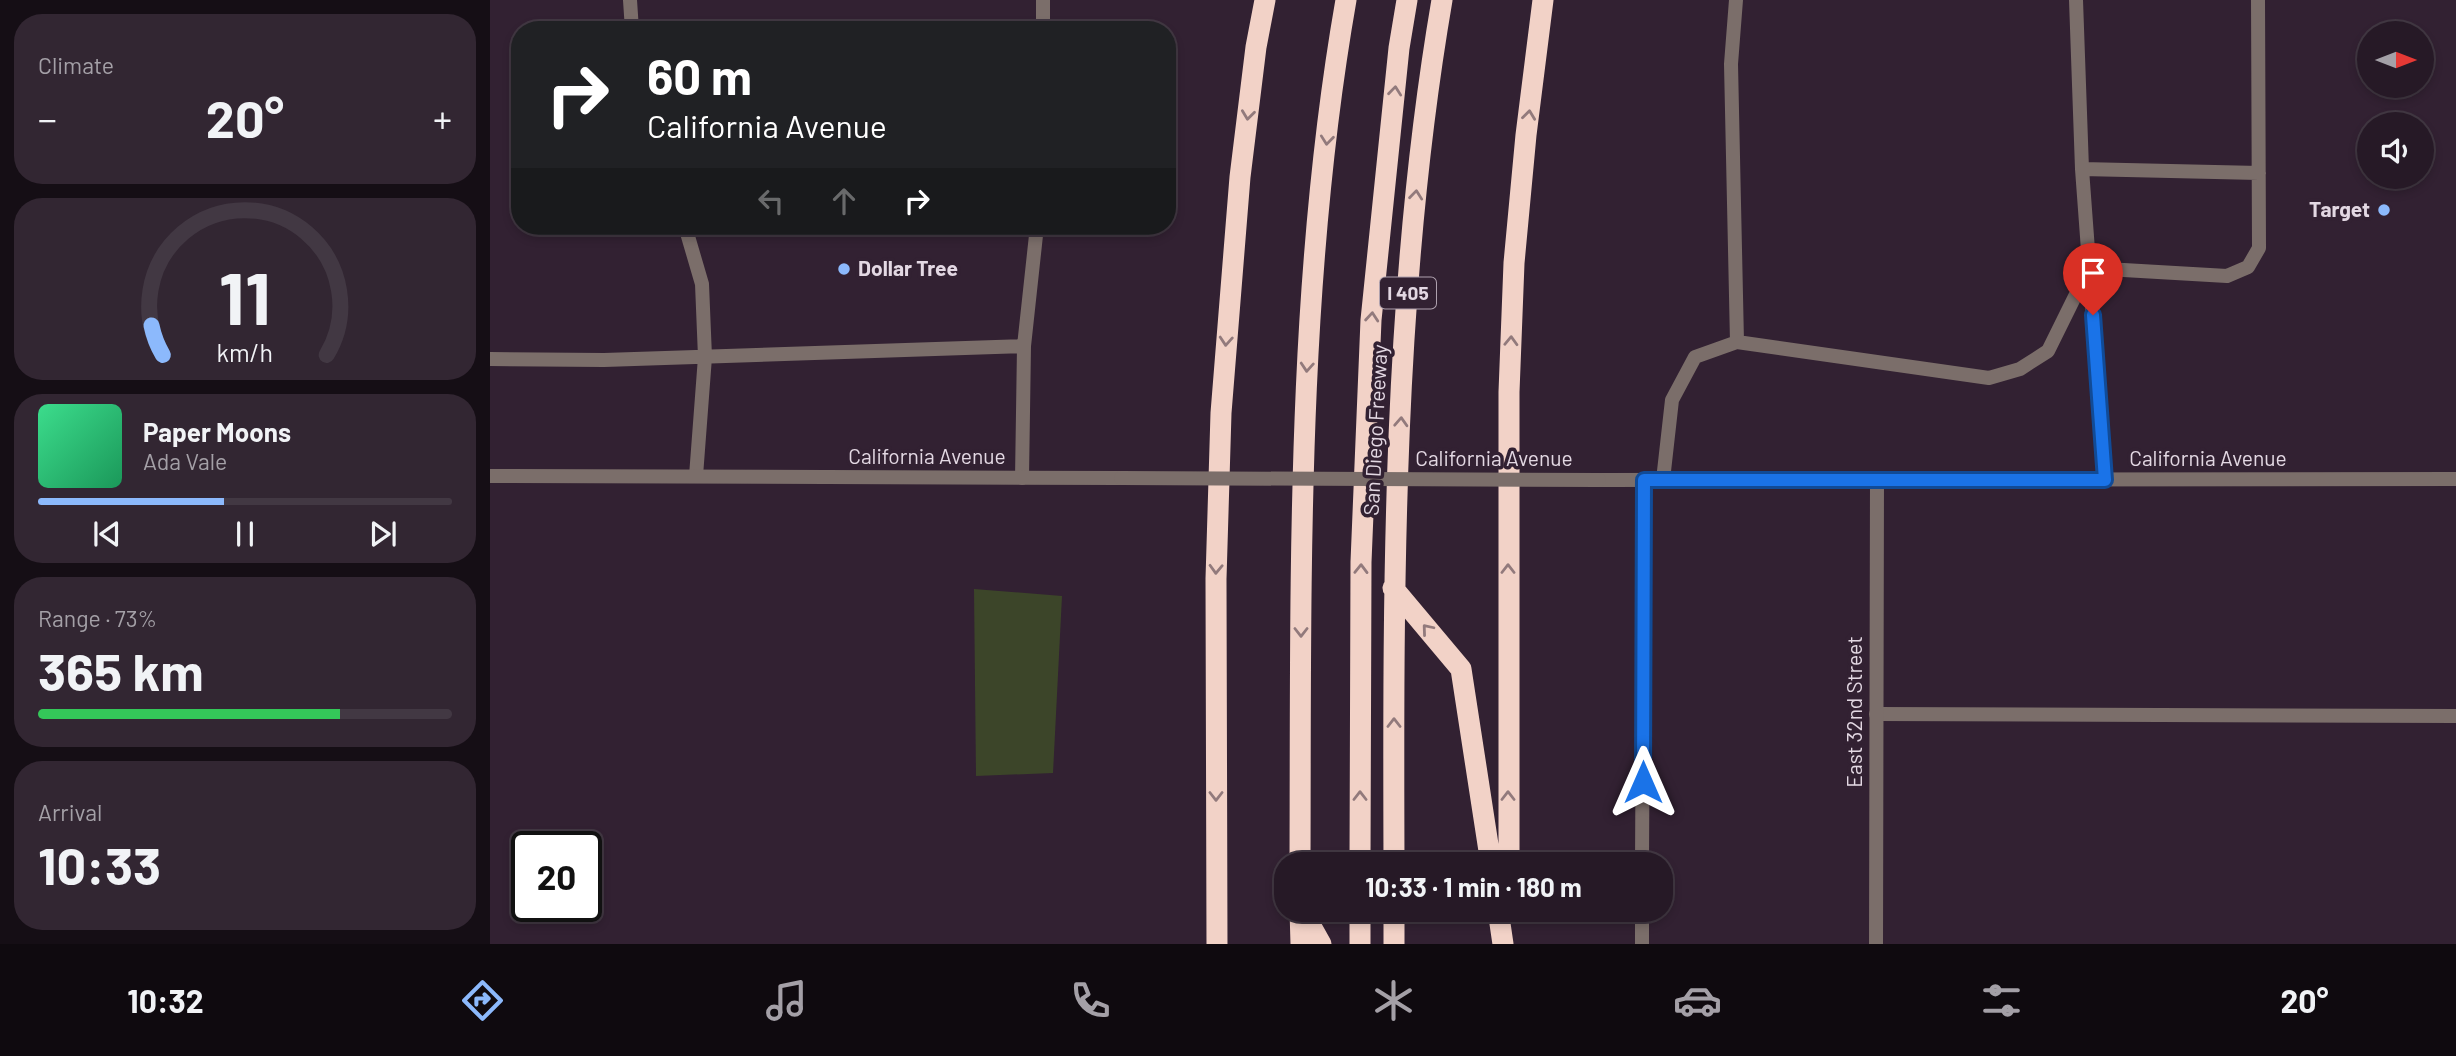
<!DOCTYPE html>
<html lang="en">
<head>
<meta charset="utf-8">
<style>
  body { margin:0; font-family:Barlow,sans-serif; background:#322632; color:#f1f3f6; height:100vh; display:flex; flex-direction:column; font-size:26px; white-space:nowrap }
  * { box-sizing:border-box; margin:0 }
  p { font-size:23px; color:#a4a0a7 }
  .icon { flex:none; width:38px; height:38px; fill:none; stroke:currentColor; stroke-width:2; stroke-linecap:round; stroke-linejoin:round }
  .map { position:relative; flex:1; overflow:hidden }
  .panel { display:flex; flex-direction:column; gap:14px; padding:14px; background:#150e15; width:490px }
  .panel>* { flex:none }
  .top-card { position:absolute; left:21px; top:21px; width:665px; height:214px; border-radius:28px; box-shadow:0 4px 10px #0003,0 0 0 2px #423843; background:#202124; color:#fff; overflow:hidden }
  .needle { width:46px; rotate:90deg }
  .tools { position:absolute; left:1867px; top:21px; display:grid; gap:14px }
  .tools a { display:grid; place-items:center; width:77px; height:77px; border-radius:50%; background:#261926; box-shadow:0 4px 10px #0003,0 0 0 2px #423843; font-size:35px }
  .speed { position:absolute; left:21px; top:831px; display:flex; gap:14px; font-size:35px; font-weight:700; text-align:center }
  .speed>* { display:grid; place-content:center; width:91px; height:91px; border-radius:50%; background:#261926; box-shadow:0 4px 10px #0003,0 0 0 2px #423843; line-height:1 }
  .speed .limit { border:4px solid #111; border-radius:10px; background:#fff; color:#111 }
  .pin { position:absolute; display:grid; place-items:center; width:60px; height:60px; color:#fff; margin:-72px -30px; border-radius:50% 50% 50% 0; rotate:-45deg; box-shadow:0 0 7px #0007 }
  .pin .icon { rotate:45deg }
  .me { position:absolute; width:77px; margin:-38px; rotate:0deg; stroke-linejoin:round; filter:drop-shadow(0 0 5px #0008) }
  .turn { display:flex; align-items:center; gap:24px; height:147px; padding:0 21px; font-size:32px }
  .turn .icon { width:91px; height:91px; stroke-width:2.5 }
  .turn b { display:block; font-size:49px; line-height:60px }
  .lanes { display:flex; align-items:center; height:66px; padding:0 21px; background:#0003; justify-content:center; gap:35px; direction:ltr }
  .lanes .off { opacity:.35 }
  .big { font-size:52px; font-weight:700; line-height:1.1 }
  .panel .card { flex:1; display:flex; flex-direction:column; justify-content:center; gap:10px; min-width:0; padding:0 24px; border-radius:28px; background:#322632 }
  .panel .dial { align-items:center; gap:0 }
  .dial svg { height:182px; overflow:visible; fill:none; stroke:#423843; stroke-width:7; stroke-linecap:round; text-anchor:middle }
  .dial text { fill:#f1f3f6; stroke:none }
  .song { display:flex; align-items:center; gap:21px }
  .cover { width:84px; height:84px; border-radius:10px; background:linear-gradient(135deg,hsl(150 70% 55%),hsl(150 70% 35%)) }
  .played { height:7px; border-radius:4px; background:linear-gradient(90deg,#8cb9fc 45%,#423843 45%) }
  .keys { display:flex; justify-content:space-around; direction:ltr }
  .heat { display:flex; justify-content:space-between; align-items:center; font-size:38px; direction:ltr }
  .charge { height:10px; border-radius:5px; background:linear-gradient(90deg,#34c759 73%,#423843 0) }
  .trip { position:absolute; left:784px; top:852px; width:399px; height:70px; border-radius:28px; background:#261926; box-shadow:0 4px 10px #0003,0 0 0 2px #423843; font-weight:700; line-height:70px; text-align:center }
  .tabs { display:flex; height:112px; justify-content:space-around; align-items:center; background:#0f0a0f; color:#a4a0a7 }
  .tabs .icon { width:49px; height:49px }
  .tabs .active { color:#8cb9fc }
  .tabs b { font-size:32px; color:#f1f3f6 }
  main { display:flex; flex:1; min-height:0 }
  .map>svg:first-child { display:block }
</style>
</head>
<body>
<main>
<section class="panel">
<div class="card"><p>Climate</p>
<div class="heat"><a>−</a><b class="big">20°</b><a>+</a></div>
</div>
<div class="card dial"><svg viewBox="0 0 100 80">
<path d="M14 69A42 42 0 1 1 86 69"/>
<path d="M14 69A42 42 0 0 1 9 56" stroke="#8cb9fc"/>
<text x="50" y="56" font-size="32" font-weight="700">11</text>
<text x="50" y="72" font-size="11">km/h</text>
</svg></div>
<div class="card">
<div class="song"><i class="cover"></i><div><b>Paper Moons</b><p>Ada Vale</p></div></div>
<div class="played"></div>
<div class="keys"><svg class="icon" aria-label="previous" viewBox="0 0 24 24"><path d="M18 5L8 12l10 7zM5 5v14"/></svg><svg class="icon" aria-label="pause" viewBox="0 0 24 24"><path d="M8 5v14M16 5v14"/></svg><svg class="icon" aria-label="next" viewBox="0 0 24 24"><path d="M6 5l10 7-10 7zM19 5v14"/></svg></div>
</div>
<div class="card"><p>Range · 73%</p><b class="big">365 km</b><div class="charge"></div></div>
<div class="card"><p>Arrival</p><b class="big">10:33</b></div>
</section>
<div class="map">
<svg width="1966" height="944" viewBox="0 0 1966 944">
  <rect width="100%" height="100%" fill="#322132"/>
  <!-- park -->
  <path fill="#3c4529" d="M484,589L572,596L563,773L486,776Z"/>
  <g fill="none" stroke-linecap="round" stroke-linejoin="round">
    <!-- service -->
    <path stroke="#7b6e6a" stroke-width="14" d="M140,0L142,30
      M553,0V30
      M1246,0L1241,64L1247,342
      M1586,0L1592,169L1615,480
      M1592,169L1769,173
      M195,226L212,284L215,357L206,476
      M1599,268L1737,276L1758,267L1769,248L1768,0
      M534,346L547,226
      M0,359L114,360L534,346L532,478
      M1173,480L1182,400L1205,357L1247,342L1499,378L1530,369L1558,351L1599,268
      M1386,714L1966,716
      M1152,864L1154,480
      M1152,944V910"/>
    <!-- minor -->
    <path stroke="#7b6e6a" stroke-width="14" d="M0,476L631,478
      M1109,480L1966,479"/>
    <!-- tertiary -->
    <path stroke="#7b6e6a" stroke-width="14" d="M1386,944L1387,480"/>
    <!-- motorway -->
    <path stroke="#f2d2c7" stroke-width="21" d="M903,588L971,669L1001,864
      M810,864C811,576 806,285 856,0
      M870,864L871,562L881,320L909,48L917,0
      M904,864C903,576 903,285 952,0
      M1019,864V392L1024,263L1036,135L1053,0
      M810,910L811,944
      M812,910L831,944
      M870,910V944
      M904,910V944
      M1008,910L1013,944
      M727,944L726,579L731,413L750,177L766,47L775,0"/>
    <!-- minor-bridge -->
    <path stroke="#7b6e6a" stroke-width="14" d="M631,478L1109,480"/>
  </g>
  <!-- one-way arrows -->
  <defs><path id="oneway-chevron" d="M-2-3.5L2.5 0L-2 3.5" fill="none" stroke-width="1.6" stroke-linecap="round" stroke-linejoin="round" transform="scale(1.75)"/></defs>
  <g stroke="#927a7c">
    <use href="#oneway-chevron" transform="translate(905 91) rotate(-84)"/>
    <use href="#oneway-chevron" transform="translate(758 115) rotate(97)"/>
    <use href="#oneway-chevron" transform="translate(1039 115) rotate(-83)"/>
    <use href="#oneway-chevron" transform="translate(837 140) rotate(96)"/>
    <use href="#oneway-chevron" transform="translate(926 195) rotate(-84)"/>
    <use href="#oneway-chevron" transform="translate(882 317) rotate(-85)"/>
    <use href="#oneway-chevron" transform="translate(736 341) rotate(94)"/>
    <use href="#oneway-chevron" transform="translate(1021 341) rotate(-88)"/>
    <use href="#oneway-chevron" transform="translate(817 367) rotate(94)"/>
    <use href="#oneway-chevron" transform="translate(911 422) rotate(-87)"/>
    <use href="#oneway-chevron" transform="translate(726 569) rotate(92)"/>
    <use href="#oneway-chevron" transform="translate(871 569) rotate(-89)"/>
    <use href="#oneway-chevron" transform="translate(1018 569) rotate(-90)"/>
    <use href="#oneway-chevron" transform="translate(937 629) rotate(-130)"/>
    <use href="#oneway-chevron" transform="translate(811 632) rotate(90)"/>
    <use href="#oneway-chevron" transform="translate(904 723) rotate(-90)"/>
    <use href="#oneway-chevron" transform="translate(726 796) rotate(90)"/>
    <use href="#oneway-chevron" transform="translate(870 796) rotate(-90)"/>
    <use href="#oneway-chevron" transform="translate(1018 796) rotate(-90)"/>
  </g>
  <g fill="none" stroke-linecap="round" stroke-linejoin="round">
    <defs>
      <path id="route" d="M1153,782L1154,480H1615L1603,315"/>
    </defs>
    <!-- route casing -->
    <use href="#route" stroke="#114b97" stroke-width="18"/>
    <!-- route -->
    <use href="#route" stroke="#1a73e8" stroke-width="12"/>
  </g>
  <!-- markers -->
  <g fill="#8cb9fc" stroke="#322132" stroke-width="2.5">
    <circle cx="1894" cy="210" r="7"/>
    <circle cx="354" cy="269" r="7"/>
  </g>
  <g text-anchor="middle" stroke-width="7" stroke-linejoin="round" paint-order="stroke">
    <!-- shield labels -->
    <rect fill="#322132" stroke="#aea1ae" stroke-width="2" x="890" y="277.5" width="56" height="31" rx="5"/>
    <g font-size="19" font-weight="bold" fill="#e3d8e3">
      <text x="918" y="300">I 405</text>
    </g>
    <!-- poi labels -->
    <g font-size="21" font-weight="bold" fill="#e3d8e3" stroke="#322132" text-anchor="end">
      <text x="1880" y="217">Target</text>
      <text x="368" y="276" text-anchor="start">Dollar Tree</text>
    </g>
    <!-- street labels -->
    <g font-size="21" fill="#e3d8e3" stroke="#322132">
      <text transform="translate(886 430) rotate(-87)" y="7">San Diego Freeway</text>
      <text x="437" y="464">California Avenue</text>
      <text x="1004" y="466">California Avenue</text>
      <text x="1718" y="466">California Avenue</text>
      <text transform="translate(1365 712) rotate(-90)" y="7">East 32nd Street</text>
    </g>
  </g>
</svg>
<div class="tools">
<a><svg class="needle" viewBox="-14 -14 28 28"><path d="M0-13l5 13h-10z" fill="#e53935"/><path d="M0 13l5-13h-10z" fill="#a4a0a7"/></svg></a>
<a><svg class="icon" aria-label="sound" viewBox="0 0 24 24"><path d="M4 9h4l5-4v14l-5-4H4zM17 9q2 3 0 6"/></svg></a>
</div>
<div class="speed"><div class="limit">20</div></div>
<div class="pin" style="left:1603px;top:315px;background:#d93025"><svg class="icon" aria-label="arrive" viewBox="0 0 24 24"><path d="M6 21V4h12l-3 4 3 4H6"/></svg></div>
<svg class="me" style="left:1153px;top:782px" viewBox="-20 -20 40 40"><path d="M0-17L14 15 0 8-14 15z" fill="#1a73e8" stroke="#fff" stroke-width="4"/></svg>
<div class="trip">10:33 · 1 min · 180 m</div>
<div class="top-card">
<div class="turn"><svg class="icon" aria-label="right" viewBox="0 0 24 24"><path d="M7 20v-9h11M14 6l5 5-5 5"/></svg><div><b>60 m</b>California Avenue</div></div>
<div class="lanes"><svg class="icon off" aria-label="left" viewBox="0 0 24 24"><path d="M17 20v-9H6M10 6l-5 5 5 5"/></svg><svg class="icon off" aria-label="ahead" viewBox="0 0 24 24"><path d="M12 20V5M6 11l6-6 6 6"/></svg><svg class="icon" aria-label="right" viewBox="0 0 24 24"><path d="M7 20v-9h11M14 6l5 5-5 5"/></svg></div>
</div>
</div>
</main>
<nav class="tabs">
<b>10:32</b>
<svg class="icon active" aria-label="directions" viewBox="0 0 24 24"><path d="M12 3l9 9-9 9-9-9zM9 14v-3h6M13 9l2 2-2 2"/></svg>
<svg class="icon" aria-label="music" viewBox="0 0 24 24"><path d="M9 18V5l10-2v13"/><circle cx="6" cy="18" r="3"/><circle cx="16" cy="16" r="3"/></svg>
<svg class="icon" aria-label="phone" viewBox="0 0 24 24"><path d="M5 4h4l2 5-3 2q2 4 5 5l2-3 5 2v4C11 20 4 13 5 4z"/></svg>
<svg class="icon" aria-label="climate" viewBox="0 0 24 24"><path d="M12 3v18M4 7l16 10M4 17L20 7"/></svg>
<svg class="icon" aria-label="car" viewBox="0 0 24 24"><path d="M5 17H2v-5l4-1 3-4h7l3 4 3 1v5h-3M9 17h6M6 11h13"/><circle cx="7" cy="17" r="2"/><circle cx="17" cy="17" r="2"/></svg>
<svg class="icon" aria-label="filters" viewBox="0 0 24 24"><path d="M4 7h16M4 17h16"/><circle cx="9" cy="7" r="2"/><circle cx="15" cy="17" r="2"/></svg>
<b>20°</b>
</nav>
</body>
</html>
